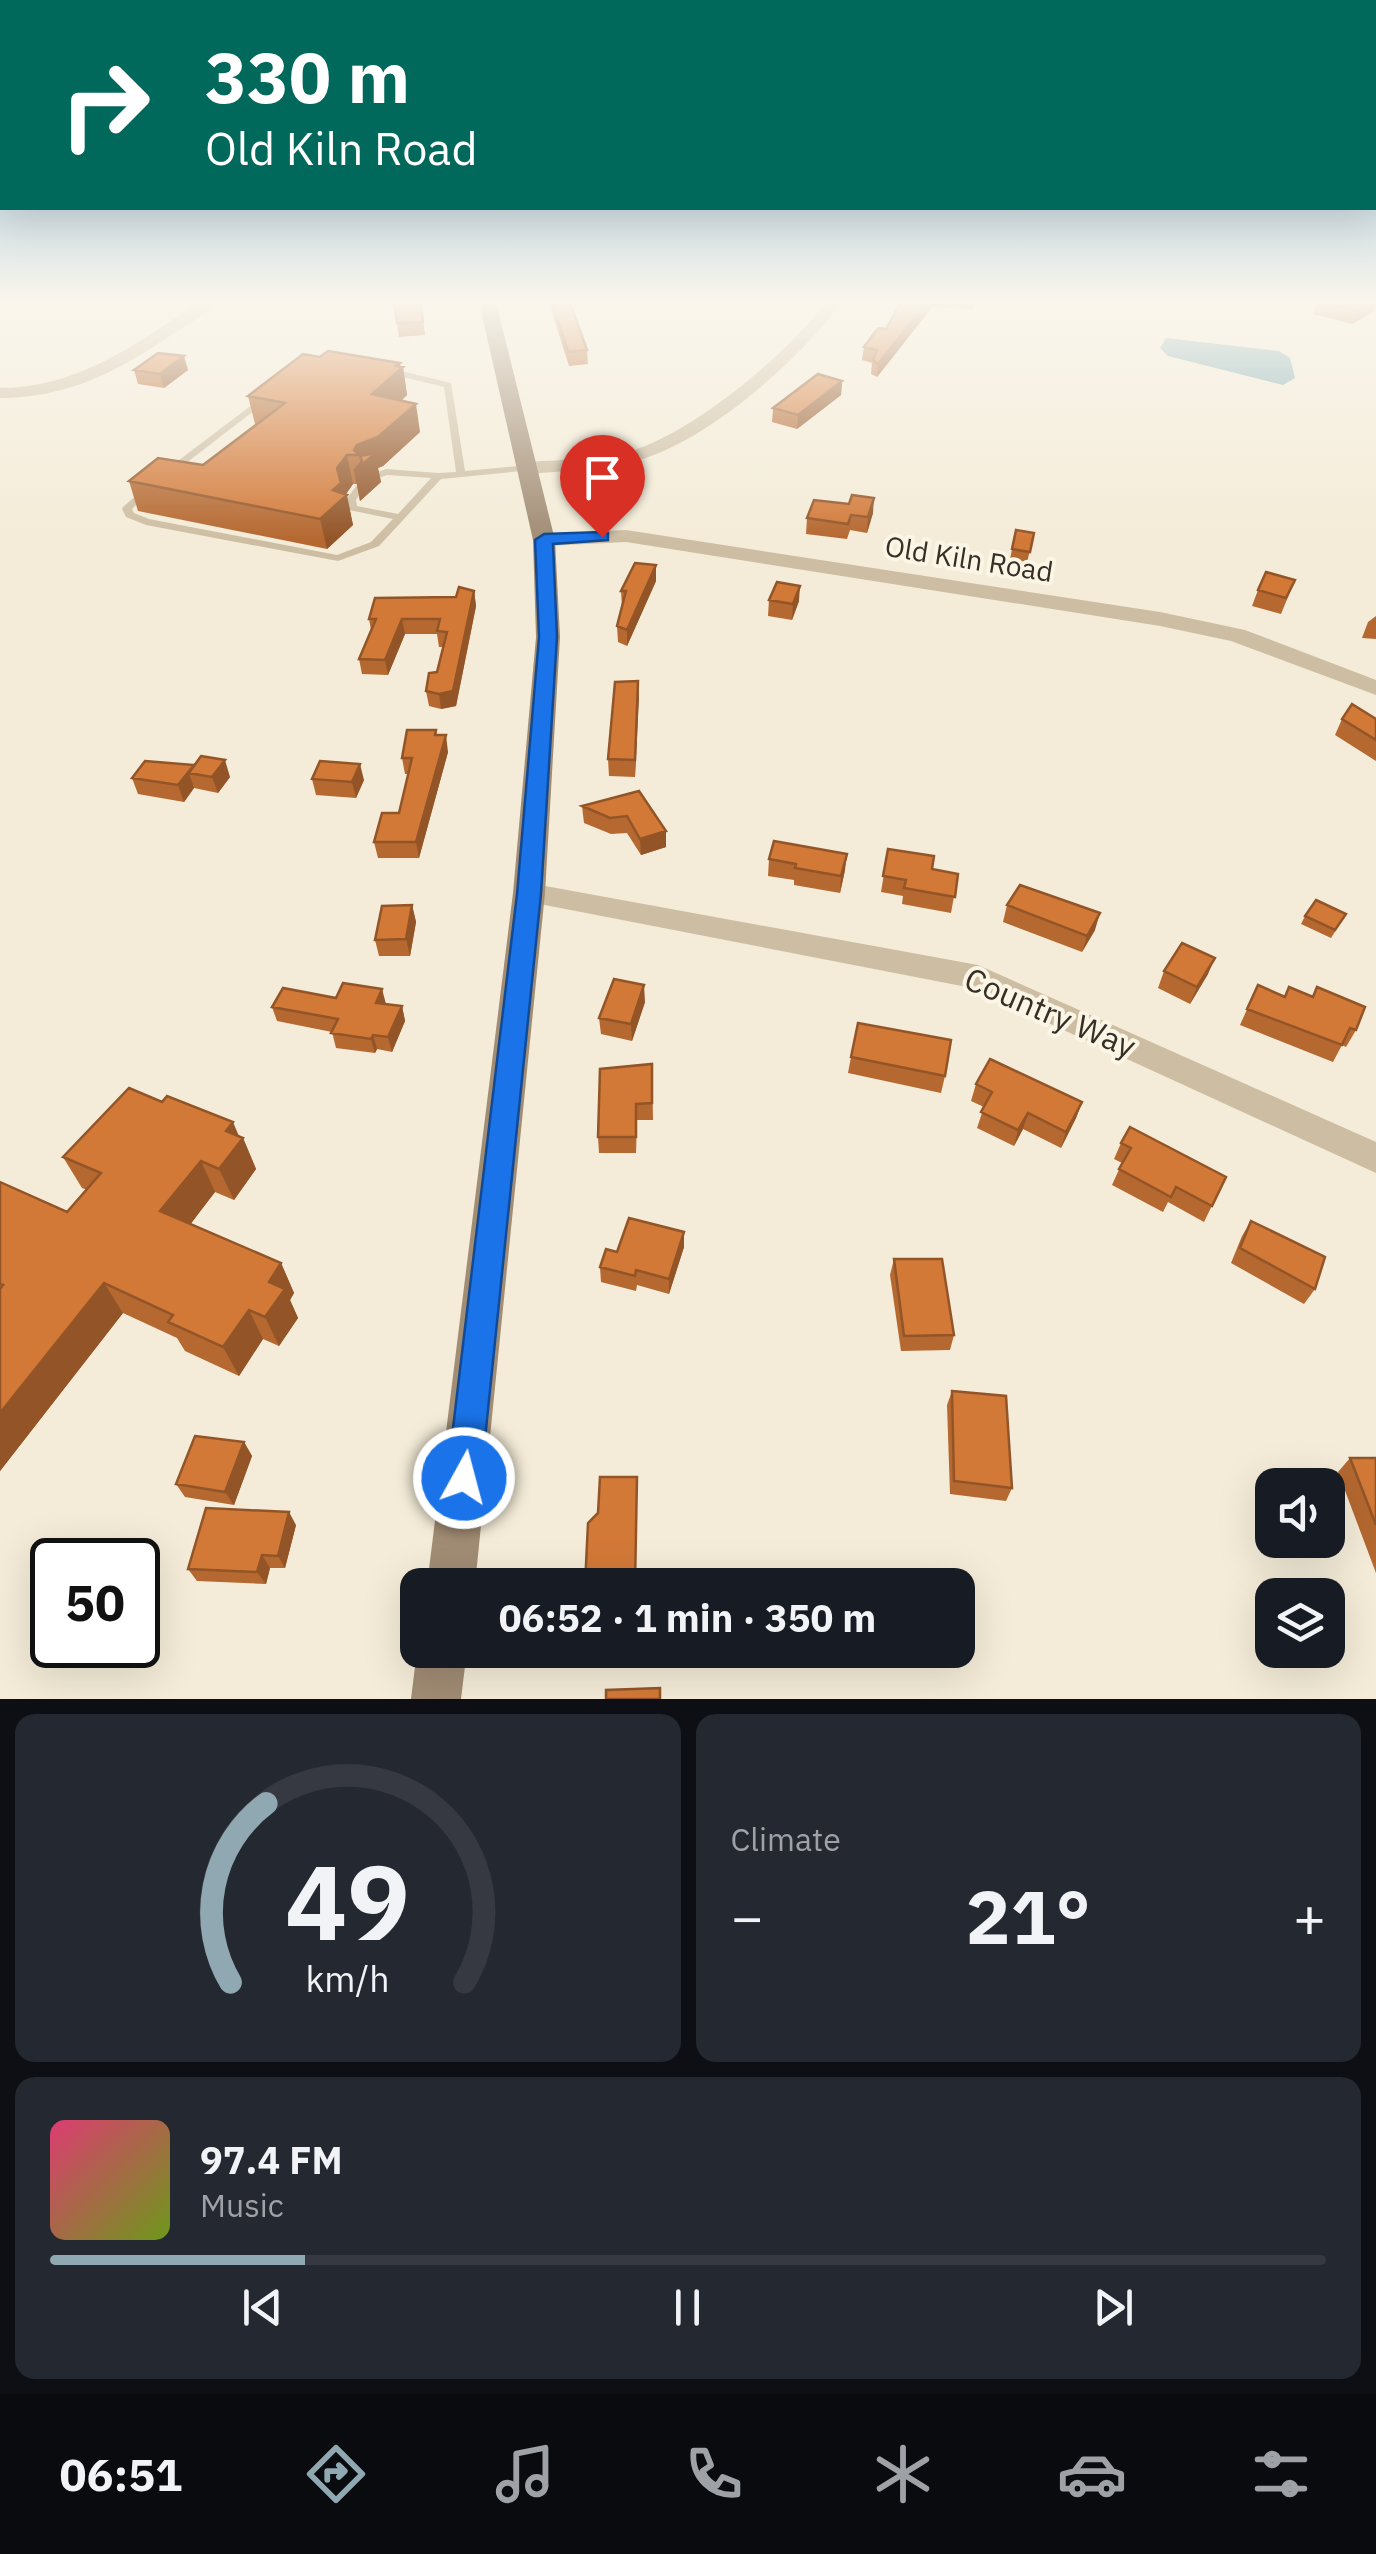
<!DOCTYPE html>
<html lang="en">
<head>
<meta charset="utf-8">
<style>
  body { margin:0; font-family:"IBM Plex Sans",sans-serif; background:#242831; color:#f1f3f6; height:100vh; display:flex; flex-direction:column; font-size:38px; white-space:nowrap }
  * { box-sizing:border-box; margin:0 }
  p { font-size:32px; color:#9ea1a6 }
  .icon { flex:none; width:55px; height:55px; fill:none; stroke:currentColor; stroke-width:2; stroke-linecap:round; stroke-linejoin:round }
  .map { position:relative; height:1699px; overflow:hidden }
  .sheet { display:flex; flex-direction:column; gap:15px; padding:15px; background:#0d0f14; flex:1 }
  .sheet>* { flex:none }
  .guide { position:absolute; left:0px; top:0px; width:1378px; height:210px; box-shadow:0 10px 40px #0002; background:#00695c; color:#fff; overflow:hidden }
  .tools { position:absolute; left:1255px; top:1468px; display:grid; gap:20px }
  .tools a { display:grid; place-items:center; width:90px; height:90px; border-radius:20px; background:#171b24; box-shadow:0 10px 40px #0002; font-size:50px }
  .speed { position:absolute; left:30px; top:1538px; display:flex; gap:20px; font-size:50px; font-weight:700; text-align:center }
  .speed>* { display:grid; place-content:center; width:130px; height:130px; border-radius:50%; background:#171b24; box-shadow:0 10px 40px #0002; line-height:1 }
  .speed .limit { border:5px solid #111; border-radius:15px; background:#fff; color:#111 }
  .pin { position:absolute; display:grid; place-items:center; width:85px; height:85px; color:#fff; margin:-102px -42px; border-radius:50% 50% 50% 0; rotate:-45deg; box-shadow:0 0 10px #0007 }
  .pin .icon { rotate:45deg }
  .me { position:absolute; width:110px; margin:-55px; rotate:7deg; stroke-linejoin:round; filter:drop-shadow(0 0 8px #0008) }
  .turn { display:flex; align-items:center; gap:35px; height:210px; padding:0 40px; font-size:45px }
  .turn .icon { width:130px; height:130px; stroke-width:2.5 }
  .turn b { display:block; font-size:70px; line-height:85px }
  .big { font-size:75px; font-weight:800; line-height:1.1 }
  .sheet .widget { flex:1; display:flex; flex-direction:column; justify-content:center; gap:15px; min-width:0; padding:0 35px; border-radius:20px; background:#242831 }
  .sheet .dial { align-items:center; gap:0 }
  .dial svg { height:260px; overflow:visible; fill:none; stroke:#363941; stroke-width:7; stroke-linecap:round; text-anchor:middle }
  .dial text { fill:#f1f3f6; stroke:none }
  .song { display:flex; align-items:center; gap:30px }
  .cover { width:120px; height:120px; border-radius:15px; background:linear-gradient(135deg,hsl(340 70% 55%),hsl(80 70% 35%)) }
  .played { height:10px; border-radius:5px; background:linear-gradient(90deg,#8fa8b1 20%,#363941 20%) }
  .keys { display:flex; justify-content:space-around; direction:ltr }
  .heat { display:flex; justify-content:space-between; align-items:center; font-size:55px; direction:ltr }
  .sheet .tiles { flex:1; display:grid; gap:15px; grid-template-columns:1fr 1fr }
  .widget:last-child { grid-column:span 2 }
  .trip { position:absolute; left:400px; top:1568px; width:575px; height:100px; border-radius:20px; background:#171b24; box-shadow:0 10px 40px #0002; font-weight:800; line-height:100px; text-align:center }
  .tab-bar { display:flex; height:160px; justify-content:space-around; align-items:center; background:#090b0e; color:#9ea1a6 }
  .tab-bar .icon { width:70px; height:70px }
  .tab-bar .selected { color:#8fa8b1 }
  .tab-bar b { font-size:45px; color:#f1f3f6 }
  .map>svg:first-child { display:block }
</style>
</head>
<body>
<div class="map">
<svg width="1376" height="1699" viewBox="0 0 1376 1699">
  <rect width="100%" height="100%" fill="#f4ecd8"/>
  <!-- water -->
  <path fill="#75a6b3" d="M1166,338L1279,351L1290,358L1295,378L1283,385L1168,356L1160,348Z"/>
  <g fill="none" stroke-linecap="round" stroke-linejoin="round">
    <!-- lane -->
    <path fill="#cdbea3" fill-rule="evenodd" d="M389,368L451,383L465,471L529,465L532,466V470L441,479L379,546L338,561L146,525L126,517L122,509L123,507L148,485L153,488L132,509L134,513L149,519L337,555L371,542L393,519L349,510L346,500L356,486L364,488L356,500L357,506L398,514L431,478L387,475L368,482L363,479L365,477L386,469L438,473L456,472L444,387L386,373V369Z
      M261,398L268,400L172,474H166V470Z"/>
    <!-- street -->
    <path fill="#cdbea3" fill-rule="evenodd" d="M199,302H217C205,315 188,324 173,334C119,371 67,398 0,398V388C78,388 136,344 199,302Z
      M827,302H842C801,358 717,432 651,456C613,471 569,470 529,474L519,468L529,462C564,459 604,461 637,449C701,426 785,355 827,302Z
      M626,530L1160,612L1245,630L1376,680V695L1231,641L1160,626L626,542L544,546L534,540L544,534Z
      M529,883L978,965L1376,1142V1173L972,988L519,900L515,893L519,886Z"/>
    <!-- secondary -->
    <path fill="#a18c74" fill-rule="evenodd" d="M479,302H496L555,540L560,637L545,893L475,1585H427L513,893L536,637L533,540Z
      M417,1650H467L461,1699H411Z"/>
  </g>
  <!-- wall -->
  <path fill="#b56830" d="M394,302H421L425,335L399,337Z
    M551,302H570L587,350L588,364L569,366L551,309Z
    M901,302H976L973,310L933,306L877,377L871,374L872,363L862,360L864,347L886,329Z
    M1317,302H1376V309L1375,311L1352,324L1313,314Z
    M320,357L400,363V367H403L407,395L401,401L420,432L383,466L378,468L381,482L360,501L357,484H353L346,494L353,525L327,549L138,511L129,481L203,465L257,424H255L248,396Z
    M134,370H188L164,388L138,384Z
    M842,381L841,395L797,429L772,422L773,408Z
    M849,504L873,513L867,533L850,530L847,539L806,534L807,518Z
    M1016,530L1034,533L1026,567L1009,564Z
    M656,565V581L627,646L618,642L617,626L622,606L621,591Z
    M1295,580L1281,614L1252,606L1258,590Z
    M474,591L476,606L456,706L441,709L429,706L426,691L437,672L444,647H439L437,634H405L388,675L362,674L359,659L371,630L369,619L456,597Z
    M769,600L799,601L792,620L768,616Z
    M1376,616V639L1362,638L1368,622Z
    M638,681L635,777L609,776L608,759Z
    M1342,719H1376V761L1335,735Z
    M436,730L437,735L448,752L419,858H378L374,842L399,813L408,774H405L402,758Z
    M145,761L230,777L218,793L194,788L184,802L138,794L132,778Z
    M312,779L364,780L356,798L316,795Z
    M639,791L666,831V847L641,855L627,833L611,834L584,823L582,806Z
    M888,849L932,869L958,874L951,913L902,904L903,896L881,892Z
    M769,859L845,870L840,893L794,885V880L768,876Z
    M412,905L416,922L410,956H379L375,940Z
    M1007,905L1095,930L1082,952L1003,922Z
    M1305,916L1341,922L1331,938L1301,924Z
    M1164,971L1208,974L1190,1004L1158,988Z
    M1258,985L1284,996L1289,987L1312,997L1317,987L1356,1030L1346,1047L1342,1045L1333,1062L1240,1025Z
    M645,1002L632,1041L601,1034L599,1018Z
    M386,1004L402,1006L405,1021L392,1052L377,1049L375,1053L336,1048L332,1032L277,1021L272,1007Z
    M851,1057L945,1076L941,1093L848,1073Z
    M652,1064L653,1120H637L636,1153H599L598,1137Z
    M976,1084L1082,1102L1076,1118L1061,1148L1023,1129L1014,1146L977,1128L984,1107L971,1101Z
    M162,1102L243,1138L256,1169L234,1200L215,1192L190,1224L281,1263L294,1293L290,1300L298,1318L279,1346L263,1339L239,1376L185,1351L177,1338L123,1313L0,1471V1182L67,1212L87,1190L82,1188L63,1157Z
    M1121,1143L1226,1177L1204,1222L1168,1202L1163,1212L1112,1185L1122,1163L1114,1159Z
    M1251,1221L1315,1289L1304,1304L1231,1263L1242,1236Z
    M684,1232V1247L669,1294L637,1285L636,1291L601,1282L600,1267L617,1252Z
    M894,1259L954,1335L950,1350L901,1351L890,1275Z
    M952,1391L1012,1488L1006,1501L950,1494L947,1405Z
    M244,1442L252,1456L234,1505L185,1497L176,1484Z
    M1350,1458H1376V1573L1338,1472Z
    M296,1525L285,1568H270L266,1584L197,1581L188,1569Z"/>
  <!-- shaded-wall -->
  <path fill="#935527" d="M927,302H934L933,306L877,377L878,364Z
    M1373,302H1376L1375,311L1352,324L1356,311Z
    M184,356L188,370L164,388L160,374Z
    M400,363L401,369L403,367L407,395L377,422L372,394Z
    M842,381L841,395L797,429L798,415Z
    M416,404L420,432L383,466L378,468L381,482L360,501L354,471L361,465L359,455L354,450L357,445Z
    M347,455L353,484L344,497L347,495L353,525L327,549L320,519L333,490L337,468Z
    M874,498L873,513L867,533L868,517Z
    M656,565V581L627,646V630Z
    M800,586L799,601L792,620L793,604Z
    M474,591L476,606L456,706L441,709L439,694Z
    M402,619L405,634L388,675L385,660Z
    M638,681L639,698L635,777V760Z
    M446,735L448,752L419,858L416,842Z
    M225,760L230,777L218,793L212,777Z
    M360,764L364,780L356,798L352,782Z
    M194,765L189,773L194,788L184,802L178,785Z
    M666,831V847L641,855L640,839Z
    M847,854L845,870L840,893L841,876Z
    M412,905L416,922L410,956L406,939Z
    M1100,913L1095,930L1082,952L1087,936Z
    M1215,958L1208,974L1190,1004L1197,987Z
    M644,985L645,1002L632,1041L631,1024Z
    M382,989L386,1004L376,1003Z
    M402,1006L405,1021L392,1052L388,1037Z
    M373,1035L377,1049L375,1053L371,1039Z
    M1082,1102L1076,1118L1061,1148L1066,1132Z
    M1028,1113L1023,1129L1014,1146L1018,1130Z
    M233,1122L241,1141L243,1138L256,1169L234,1200L219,1169L226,1131Z
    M201,1161L215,1192L177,1242L160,1211Z
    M684,1232V1247L669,1294V1279Z
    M281,1263L294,1293L290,1300L298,1318L279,1346L265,1317L269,1282Z
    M104,1283L123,1313L0,1471V1413Z
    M249,1310L263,1339L239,1376L223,1347Z
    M244,1442L252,1456L234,1505L225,1492Z
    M289,1512L296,1525L285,1568L278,1556Z
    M262,1555L270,1568L266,1584L257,1572Z"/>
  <!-- building -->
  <path fill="#d27938" stroke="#935527" stroke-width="2.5" d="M394,302H421L423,322L397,323Z
    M552,302H570L587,350L568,352Z
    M901,302H927L878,364L873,360L877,350L864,347L878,328L886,329Z
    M1319,302H1373L1356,311Z
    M328,351L400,363L396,366L403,367L372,394L416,404L378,437L357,445L354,450L359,455H347L337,468L341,483L333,490L347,495L320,519L129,481L158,458L203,465L285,403L248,396L303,354L320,357Z
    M158,353L184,356L160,374L134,370Z
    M818,374L842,381L798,415L773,408Z
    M376,453L354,471L362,461L360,456Z
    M852,495L874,498L868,517L851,515L848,524L807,518L814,500L849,504Z
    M1016,530L1034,533L1030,552L1012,549Z
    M635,563L656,565L627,630L617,626L626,591H621Z
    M1266,572L1295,580L1286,598L1258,590Z
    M777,582L800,586L793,604L769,600Z
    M459,587L474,591L453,691L439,694L426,691L429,673L437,672L447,632L437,631L440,619H402L385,660L359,659L376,619H369L375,598L456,597Z
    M638,681L635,760L608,759L615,682Z
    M1352,704L1376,719V740L1342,719Z
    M407,730H436L435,735H446L416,842H374L382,813H399L412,758H402Z
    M201,756L225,760L212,777L189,773Z
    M145,761L194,765L178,785L132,778Z
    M320,761L360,764L352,782L312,779Z
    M639,791L666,831L640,839L627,816L610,818L582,806Z
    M774,841L847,854L841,876L795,868L796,864L769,859Z
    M888,849L934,856L932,869L958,874L955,897L904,888L906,880L883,876Z
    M1020,885L1100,913L1087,936L1007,905Z
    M1316,900L1346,914L1335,930L1305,916Z
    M412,905L406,939L375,940L382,906Z
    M1182,943L1215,958L1197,987L1164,971Z
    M614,979L644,985L631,1024L599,1018Z
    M343,983L382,989L376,1003L402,1006L388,1037L373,1035L371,1039L331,1033L338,1019L272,1007L283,988L336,998Z
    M1258,985L1285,997L1289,987L1313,997L1317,987L1365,1007L1356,1030L1350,1028L1342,1045L1247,1009Z
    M858,1023L951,1040L945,1076L851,1057Z
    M990,1059L1082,1102L1066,1132L1028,1113L1018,1130L981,1112L992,1092L976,1084Z
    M652,1064V1103L636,1104V1137H598L600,1069Z
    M129,1088L162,1102L167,1096L233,1122L226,1131L243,1138L219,1169L201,1161L160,1211L281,1263L269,1282L285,1289L265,1317L249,1310L223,1347L168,1322L173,1315L104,1283L0,1413V1289L3,1285L0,1284V1182L67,1212L101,1173L63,1157Z
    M1130,1127L1226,1177L1212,1206L1176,1187L1171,1197L1119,1169L1131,1148L1121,1143Z
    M629,1218L684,1232L669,1279L636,1270L635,1276L600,1267L606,1249L617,1252Z
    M1251,1221L1325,1257L1315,1289L1240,1248Z
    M894,1259H942L954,1335L904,1336Z
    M952,1391L1006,1396L1012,1488L954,1481Z
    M195,1436L244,1442L225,1492L176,1484Z
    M1350,1458H1376V1525Z
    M600,1477H637L635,1585H585L588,1523L598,1513Z
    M206,1508L289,1512L278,1556L262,1555L257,1572L188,1569Z
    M660,1688V1699H606V1690Z"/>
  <!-- sky -->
  <linearGradient id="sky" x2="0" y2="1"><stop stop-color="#7aaed3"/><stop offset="0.56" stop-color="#faf6ed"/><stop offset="1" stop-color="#faf6ed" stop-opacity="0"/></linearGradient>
  <rect width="1376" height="540" fill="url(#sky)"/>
  <!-- route -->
  <path fill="#1a73e8" stroke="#114b97" stroke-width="2.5" d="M602,532L608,533V540L553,544L557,637L541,894L481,1478L476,1490L464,1495L452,1490L447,1478L517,894L539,637L535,540L544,534Z"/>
  <g text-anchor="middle" stroke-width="8" stroke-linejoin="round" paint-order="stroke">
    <!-- far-street labels -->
    <g font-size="28" fill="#372e26" stroke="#fbf5e5">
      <text transform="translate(969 559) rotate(9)" y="10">Old Kiln Road</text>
    </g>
    <!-- street labels -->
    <g font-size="32" fill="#372e26" stroke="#fbf5e5">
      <text transform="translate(1050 1013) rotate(23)" y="11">Country Way</text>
    </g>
  </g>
</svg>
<div class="tools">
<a><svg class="icon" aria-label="sound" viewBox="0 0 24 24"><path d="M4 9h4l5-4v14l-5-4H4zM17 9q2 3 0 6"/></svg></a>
<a><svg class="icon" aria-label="layers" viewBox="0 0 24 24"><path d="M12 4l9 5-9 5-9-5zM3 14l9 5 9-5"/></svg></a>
</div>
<div class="speed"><div class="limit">50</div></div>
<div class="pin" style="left:602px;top:537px;background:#d93025"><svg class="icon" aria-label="arrive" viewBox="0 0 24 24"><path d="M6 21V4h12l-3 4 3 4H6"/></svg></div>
<svg class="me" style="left:464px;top:1478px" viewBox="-20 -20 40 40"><circle r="17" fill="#1a73e8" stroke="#fff" stroke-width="3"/><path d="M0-11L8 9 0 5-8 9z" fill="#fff"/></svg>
<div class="trip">06:52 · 1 min · 350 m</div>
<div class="guide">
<div class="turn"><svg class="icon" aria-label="right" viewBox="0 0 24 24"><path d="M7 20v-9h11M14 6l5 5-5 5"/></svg><div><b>330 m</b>Old Kiln Road</div></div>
</div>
</div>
<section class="sheet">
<div class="tiles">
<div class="widget dial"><svg viewBox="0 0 100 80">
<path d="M14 69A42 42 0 1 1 86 69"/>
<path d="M14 69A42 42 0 0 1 25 14" stroke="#8fa8b1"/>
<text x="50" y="56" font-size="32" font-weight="700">49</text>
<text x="50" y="72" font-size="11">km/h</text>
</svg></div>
<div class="widget"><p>Climate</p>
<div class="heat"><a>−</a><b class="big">21°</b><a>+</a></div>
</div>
<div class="widget">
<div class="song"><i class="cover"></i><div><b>97.4 FM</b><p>Music</p></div></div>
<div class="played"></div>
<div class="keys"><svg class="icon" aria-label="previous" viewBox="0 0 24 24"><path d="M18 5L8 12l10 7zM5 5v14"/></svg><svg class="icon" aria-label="pause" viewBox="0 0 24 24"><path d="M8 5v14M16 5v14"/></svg><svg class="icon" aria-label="next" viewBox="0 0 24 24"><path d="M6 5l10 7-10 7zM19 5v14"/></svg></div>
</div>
</div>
</section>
<nav class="tab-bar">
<b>06:51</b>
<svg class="icon selected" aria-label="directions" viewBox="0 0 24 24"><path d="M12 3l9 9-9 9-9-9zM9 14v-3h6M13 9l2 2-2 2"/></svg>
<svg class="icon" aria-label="music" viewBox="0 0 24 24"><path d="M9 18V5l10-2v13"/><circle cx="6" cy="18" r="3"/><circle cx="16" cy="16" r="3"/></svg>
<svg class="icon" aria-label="phone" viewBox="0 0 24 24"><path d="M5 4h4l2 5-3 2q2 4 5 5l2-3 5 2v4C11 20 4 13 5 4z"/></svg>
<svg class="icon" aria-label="climate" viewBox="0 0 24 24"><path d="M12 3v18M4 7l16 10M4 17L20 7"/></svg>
<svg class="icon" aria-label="car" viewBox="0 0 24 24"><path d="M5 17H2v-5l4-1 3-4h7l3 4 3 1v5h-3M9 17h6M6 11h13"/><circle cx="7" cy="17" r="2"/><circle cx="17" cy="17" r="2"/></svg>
<svg class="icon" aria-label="filters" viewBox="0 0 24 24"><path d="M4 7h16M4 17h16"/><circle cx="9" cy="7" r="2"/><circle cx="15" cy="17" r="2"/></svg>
</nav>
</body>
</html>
